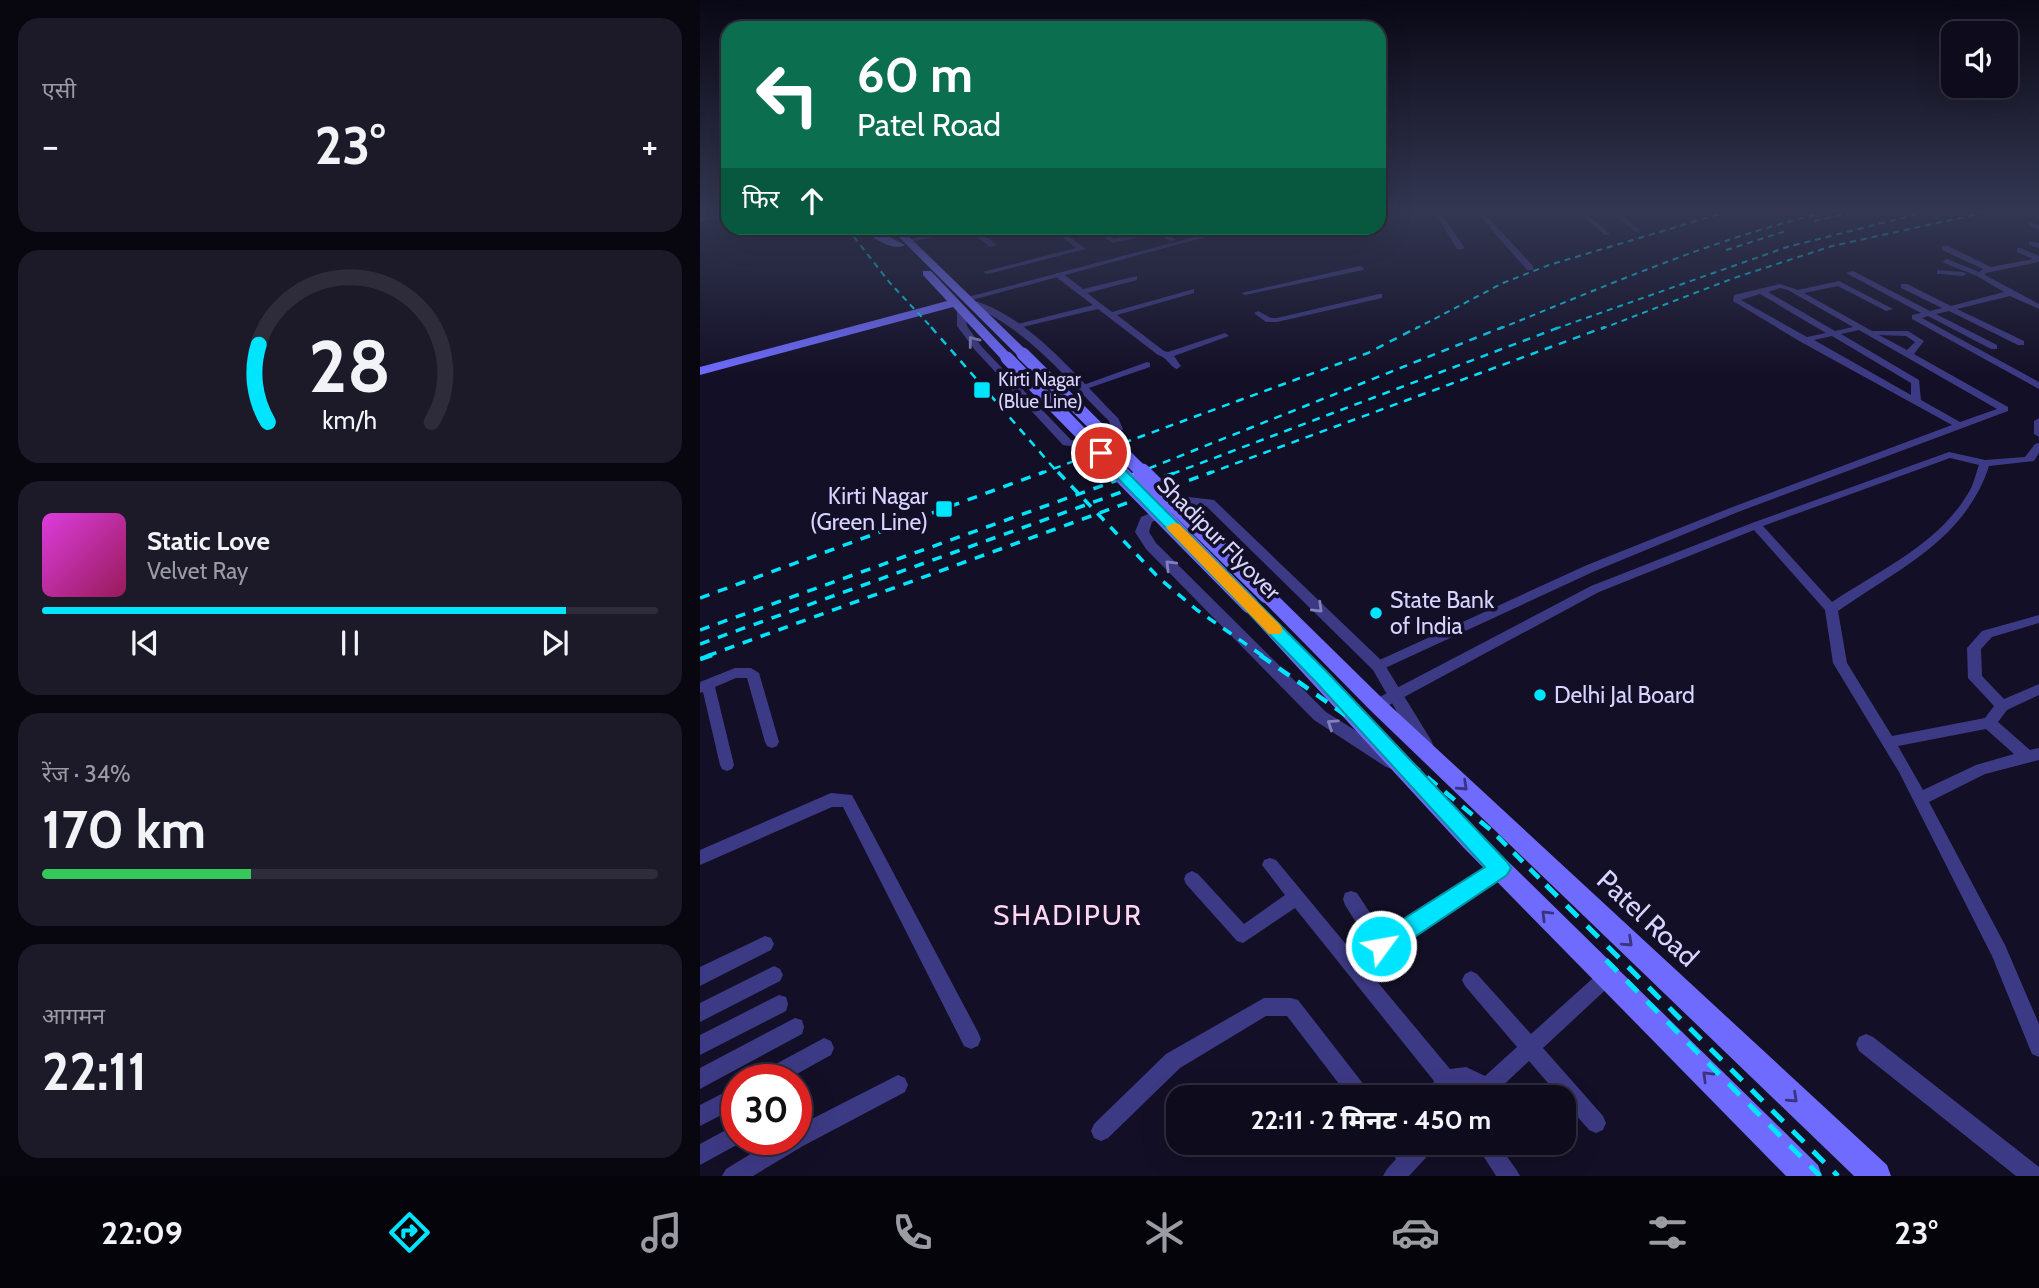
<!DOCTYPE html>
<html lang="hi">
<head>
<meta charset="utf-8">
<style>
  body { margin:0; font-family:Cabin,"Noto Sans Devanagari",sans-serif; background:#1c1929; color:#f1f3f6; height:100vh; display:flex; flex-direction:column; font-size:26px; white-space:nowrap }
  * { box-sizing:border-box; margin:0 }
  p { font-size:23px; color:#9b9ba3 }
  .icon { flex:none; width:38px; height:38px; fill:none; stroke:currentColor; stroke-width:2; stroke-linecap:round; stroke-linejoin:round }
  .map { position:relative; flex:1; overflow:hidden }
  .side { display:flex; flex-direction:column; gap:18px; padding:18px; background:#08060f; width:700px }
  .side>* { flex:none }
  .banner { position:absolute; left:21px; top:21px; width:665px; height:214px; border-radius:21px; box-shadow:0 7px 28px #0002,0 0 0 2px #2e2b3b; background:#0b6e4f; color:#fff; overflow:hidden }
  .fabs { position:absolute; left:1241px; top:21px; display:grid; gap:14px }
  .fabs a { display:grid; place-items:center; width:77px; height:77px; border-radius:14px; background:#0e0b1c; box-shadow:0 7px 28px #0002,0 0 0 2px #2e2b3b; font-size:35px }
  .speed { position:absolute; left:21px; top:1064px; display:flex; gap:14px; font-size:35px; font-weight:700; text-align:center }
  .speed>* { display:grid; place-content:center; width:91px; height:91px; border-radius:50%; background:#0e0b1c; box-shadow:0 7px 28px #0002,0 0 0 2px #2e2b3b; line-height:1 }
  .speed .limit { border:10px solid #d22; background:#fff; color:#111 }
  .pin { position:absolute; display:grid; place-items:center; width:60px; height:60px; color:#fff; margin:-30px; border:4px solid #fff; border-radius:50%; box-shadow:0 2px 7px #0007 }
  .me { position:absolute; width:77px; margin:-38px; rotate:58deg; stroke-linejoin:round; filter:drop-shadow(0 0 5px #0008) }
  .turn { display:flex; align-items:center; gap:24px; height:147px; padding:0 21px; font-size:32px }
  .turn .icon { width:91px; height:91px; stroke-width:2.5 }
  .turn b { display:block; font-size:49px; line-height:60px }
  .then { display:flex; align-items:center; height:66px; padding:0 21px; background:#0003; gap:14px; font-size:26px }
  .big { font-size:52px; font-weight:800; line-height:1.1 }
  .side .tile { flex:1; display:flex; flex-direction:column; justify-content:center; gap:10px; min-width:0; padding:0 24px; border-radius:21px; background:#1c1929 }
  .side .dial { align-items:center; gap:0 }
  .dial svg { height:182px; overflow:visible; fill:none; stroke:#2e2b3b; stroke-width:7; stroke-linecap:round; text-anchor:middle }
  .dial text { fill:#f1f3f6; stroke:none }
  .song { display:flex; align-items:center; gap:21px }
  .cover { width:84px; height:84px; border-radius:10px; background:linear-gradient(135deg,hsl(300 70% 55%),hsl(330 70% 35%)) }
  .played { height:7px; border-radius:4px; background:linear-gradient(90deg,#00e5ff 85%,#2e2b3b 85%) }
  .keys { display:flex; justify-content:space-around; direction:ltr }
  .heat { display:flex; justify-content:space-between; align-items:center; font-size:38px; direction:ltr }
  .charge { height:10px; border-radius:5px; background:linear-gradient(90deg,#34c759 34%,#2e2b3b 0) }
  .trip { position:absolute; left:466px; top:1085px; width:410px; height:70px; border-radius:21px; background:#0e0b1c; box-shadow:0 7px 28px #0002,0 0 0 2px #2e2b3b; font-weight:800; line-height:70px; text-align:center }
  .tab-bar { display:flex; height:112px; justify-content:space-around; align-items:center; background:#06040b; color:#9b9ba3 }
  .tab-bar .icon { width:49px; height:49px }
  .tab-bar .on { color:#00e5ff }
  .tab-bar b { font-size:32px; color:#f1f3f6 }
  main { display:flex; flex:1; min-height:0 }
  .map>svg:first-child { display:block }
</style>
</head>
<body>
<main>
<section class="side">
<div class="tile"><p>एसी</p>
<div class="heat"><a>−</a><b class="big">23°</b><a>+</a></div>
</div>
<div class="tile dial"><svg viewBox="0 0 100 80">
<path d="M14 69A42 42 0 1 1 86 69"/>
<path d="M14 69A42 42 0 0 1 10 35" stroke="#00e5ff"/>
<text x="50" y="56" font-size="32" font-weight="700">28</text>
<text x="50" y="72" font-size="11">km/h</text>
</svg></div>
<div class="tile">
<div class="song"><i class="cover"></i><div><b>Static Love</b><p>Velvet Ray</p></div></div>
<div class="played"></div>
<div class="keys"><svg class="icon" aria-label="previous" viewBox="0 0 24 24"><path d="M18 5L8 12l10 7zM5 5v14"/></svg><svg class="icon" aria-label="pause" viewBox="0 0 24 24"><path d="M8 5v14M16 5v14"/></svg><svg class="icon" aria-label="next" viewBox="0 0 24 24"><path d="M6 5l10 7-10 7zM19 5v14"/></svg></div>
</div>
<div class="tile"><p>रेंज · 34%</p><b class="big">170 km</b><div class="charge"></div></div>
<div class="tile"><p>आगमन</p><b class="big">22:11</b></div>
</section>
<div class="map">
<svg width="1339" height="1176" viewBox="0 0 1339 1176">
  <rect width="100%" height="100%" fill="#130f26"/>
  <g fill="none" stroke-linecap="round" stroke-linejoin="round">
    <!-- minor -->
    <path fill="#3d3a85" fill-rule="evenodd" d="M28,213V216L0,221V217Z
      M735,213H741L764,247L763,249H757Z
      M777,213H784L833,266V270H827Z
      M879,213H886L909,233V235H905Z
      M912,213H919L941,231L936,232Z
      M1331,222L1339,225V230L1329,225L1328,224Z
      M258,228H274L297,245L290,247L267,229L211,242L207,240Z
      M351,228H358L386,249L287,274L283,272L376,248Z
      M391,228H398L414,239L451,230L449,228L460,230L476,240L470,241L456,233L413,243Z
      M1329,241L1339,243V248L1329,245Z
      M1242,246H1248L1291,267L1333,259L1317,252V248H1320L1339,256V262L1286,273L1285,275L1339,304V309L1310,296L1257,309L1324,341V345H1318L1249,311L1236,314L1297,345V349H1291L1228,316L1222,318L1339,382V389L1212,319V315L1221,313L1146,273L1153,271L1230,311L1242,308L1201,288V284H1207L1251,306L1304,292L1277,276L1244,263L1243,261L1247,259L1279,272L1283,269L1242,250Z
      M660,266L664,268L663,270L545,295L541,293Z
      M1237,270L1263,272L1267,274L1263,276L1240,274H1237Z
      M356,273H362L383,289L437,276V280L387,293L412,312L494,289V293L417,315L464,351L468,352L525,333L529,336L474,356L481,366L477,369C469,366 468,358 458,355L398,309L314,329V325L393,305L356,277Z
      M1139,281L1193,309L1186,311L1138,286L1104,293L1172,331H1208L1224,341L1214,354L1308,407V411L1038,512L895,571L683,669H673L671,666L673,663L887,565L1030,508L1252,425L1101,342L1033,301L1034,295L1080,284L1098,290ZM1080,288L1088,290L1153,327L1135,331L1068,292ZM1060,294L1126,333L1107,337L1041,300ZM1159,330L1297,409L1260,422L1221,400L1219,380L1141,334ZM1179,335L1206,336L1215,342L1207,350ZM1132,336L1211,383V395L1114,340Z
      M679,294H682V298L577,322H566L554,313L558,311L571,318H577Z
      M447,362L450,363V367L383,390L380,391L375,388Z
      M1339,418V437L1334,434V421Z
      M1339,443V453L1334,461L1289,466C1265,540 1198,569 1138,611L1147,663L1192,736L1285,718L1294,706L1268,678L1267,648L1282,631L1339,615V623L1292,637L1281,649L1282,676L1304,699L1339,684V695L1307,710L1298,722L1330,750L1339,748V760L1285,774L1229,802L1305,945L1339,1024V1057L1332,1054L1292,956L1199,772L1133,663L1125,610L1054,530L899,592L682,709L677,710L672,709L670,705L672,701L891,586L1052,523L1249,452L1285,460L1325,457L1335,444ZM1250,458L1279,465C1276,473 1274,483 1270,490C1241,543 1180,570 1132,602L1063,526ZM1286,729L1314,754L1276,765L1223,790L1198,746Z
      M35,668H51L59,673L79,742L77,746L72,748L67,746L65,742L47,678H36L15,687L34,765L32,769L27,771L22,769L20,765L3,692L0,693V682Z
      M131,793L152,795L278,1032L281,1039L278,1046L271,1049L264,1046L143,807H132L0,865V850Z
      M570,858L576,860L654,954L669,943L645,905L643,899L645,893L651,891L657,893L684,934L794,863L800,861L806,863L808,868L806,873L665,967L750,1069L766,1067L785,1076L817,1047L765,986L762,980L765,974L771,971L777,974L831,1034L902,970L908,967L914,970L917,976L914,982L843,1048L903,1116L906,1123L903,1130L896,1133L889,1130L863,1100V1097H860L829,1061L796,1092L798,1097H777C770,1088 764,1086 752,1088L746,1097H725L734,1081L595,908L543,943L537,941L486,884L484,879L486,874L492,871L498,874L544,924L585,895L562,865L564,860Z
      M65,936L71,938L74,944L71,950L0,986V967Z
      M74,966L80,969L83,975L80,981L0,1022V1003Z
      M79,995L86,997L88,1004L86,1011L0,1055V1035Z
      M564,998H591L598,1000L668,1090L671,1097H649L587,1016H566L480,1068L408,1138L401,1141L394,1138L391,1131L394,1124L466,1054Z
      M95,1018L102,1020L104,1027L102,1034L0,1089V1068Z
      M1166,1034L1173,1037L1339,1167V1176H1316L1159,1051L1156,1044L1159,1037Z
      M124,1038L131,1041L134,1048L131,1055L86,1080H56L59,1073Z
      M198,1075L205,1078L208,1085L205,1092L103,1146L53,1176H22L26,1169L75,1139H96V1127Z
      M37,1086V1107L0,1126V1105Z
      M37,1124V1139H45L44,1141L0,1165V1144Z
      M686,1143H709L710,1145L712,1143H736L733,1150L709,1176H683L687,1169L696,1159Z
      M775,1143H797L816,1169L820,1176H796Z"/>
    <!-- tertiary -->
    <path fill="#3d3a85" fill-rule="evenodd" d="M528,228H539L272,300L264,298Z
      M275,301C331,318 377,378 418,418L423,429L421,431L383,448L363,445L275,350L257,326V306L265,308L267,326L281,346L371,440L381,441L411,428L409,421C367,380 328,329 272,306L270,304Z
      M489,497L514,500L683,662L731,740L733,745L731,750L725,752L719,750L673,670L506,506L491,505L452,522L449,532L456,543L626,712L698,757L700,762L698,767L692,769L686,767L614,720L446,549L435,532L441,517Z"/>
    <!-- secondary -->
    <path fill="#6f6bff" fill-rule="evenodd" d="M162,228H172L205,245C193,252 171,237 162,228Z
      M190,228H200L327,351V357H319Z
      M223,271H231L311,355V361H303L253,307L0,375V367L247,301L223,275Z
      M567,589L573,591L684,700L1187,1165L1191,1176H1154L670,710L561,599L558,595L561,591Z
      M550,599L556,601L779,833L1118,1165L1122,1176H1086L763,847L544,609L541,605L544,601Z"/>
    <!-- rail-far4 -->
    <path stroke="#00e5ff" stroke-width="2" stroke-dasharray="6 5" stroke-linecap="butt" d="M1114,221L1151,213
      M147,228L190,283L233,329
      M1026,250L1086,231
      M715,329L803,283L849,265L1023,213
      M799,329C906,286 1010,240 1122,213
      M855,329L1087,247L1222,213
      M901,329L1034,278L1132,246L1283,213"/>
    <!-- rail-far3 -->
    <path stroke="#00e5ff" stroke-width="2.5" stroke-dasharray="8 7" stroke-linecap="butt" d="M231,327L359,474
      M339,474L668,353L718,327
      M435,474L803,327
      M472,474L860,327
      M507,474L905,327"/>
    <!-- rail-far2 -->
    <path stroke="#00e5ff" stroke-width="3.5" stroke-dasharray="10 9" stroke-linecap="butt" d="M358,472L459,578L497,610L563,656
      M0,598L344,472
      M0,630L440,472
      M0,644L477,472
      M7,656L512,472"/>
    <!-- rail-far1 -->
    <path stroke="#00e5ff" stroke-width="4.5" stroke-dasharray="13 10" stroke-linecap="butt" d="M560,655L691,747L793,832L848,887
      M0,659L12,655"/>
    <!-- rail -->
    <path stroke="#00e5ff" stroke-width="5" stroke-dasharray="16 13" stroke-linecap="butt" d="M846,885L1138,1176
      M906,960L1120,1176"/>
    <!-- secondary-bridge-far1 -->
    <path stroke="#6f6bff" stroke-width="13" d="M323,354L444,474
      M307,358L421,474"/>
    <!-- secondary-bridge -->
    <path stroke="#6f6bff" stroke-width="17" d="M419,472L550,605
      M442,472L567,595"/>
  </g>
  <!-- one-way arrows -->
  <defs><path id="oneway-chevron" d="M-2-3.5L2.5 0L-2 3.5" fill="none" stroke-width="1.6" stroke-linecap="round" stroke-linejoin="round" transform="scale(1.75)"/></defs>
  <g stroke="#837fbc">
    <use href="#oneway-chevron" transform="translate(273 341) rotate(-127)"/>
    <use href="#oneway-chevron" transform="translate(470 565) rotate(-135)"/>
    <use href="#oneway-chevron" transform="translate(618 608) rotate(44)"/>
    <use href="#oneway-chevron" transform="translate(632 724) rotate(-146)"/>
  </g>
  <g stroke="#38347d">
    <use href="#oneway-chevron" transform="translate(763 786) rotate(43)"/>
    <use href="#oneway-chevron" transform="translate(846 915) rotate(-135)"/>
    <use href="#oneway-chevron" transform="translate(928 942) rotate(43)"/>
    <use href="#oneway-chevron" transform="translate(1007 1076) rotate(-135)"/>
    <use href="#oneway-chevron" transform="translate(1093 1098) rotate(43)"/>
  </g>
  <!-- sky -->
  <linearGradient id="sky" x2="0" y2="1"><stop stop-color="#0a0815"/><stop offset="0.56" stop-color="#333752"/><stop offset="1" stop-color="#333752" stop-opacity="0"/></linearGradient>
  <rect width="1339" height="377" fill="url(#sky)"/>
  <!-- route -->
  <path fill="#00e5ff" stroke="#0095a6" stroke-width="2" d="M396,450H405L627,672L807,862L811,868L807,875L689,954L681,957L672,954L669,946L672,939L785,867L615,681L396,456Z"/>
  <!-- slow -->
  <path fill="#f59e0b" d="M474,523L479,524L580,625L583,630L580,634H569L468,530L466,527Z"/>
  <!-- markers -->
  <g fill="#00e5ff" stroke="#130f26" stroke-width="2.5">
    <rect x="273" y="381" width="18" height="18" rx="3.5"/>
    <rect x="235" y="500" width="18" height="18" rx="3.5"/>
    <circle cx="676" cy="613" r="7"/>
    <circle cx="840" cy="695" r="7"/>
  </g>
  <g text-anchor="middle" stroke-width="7" stroke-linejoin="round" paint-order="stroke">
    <!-- far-poi labels -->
    <g font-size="19" fill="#d9d4ff" stroke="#130f26" text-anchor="start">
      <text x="298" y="386">Kirti Nagar<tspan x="298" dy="22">(Blue Line)</tspan></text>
    </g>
    <!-- poi labels -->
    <g font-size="23" fill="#d9d4ff" stroke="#130f26" text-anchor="start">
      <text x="228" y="504" text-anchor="end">Kirti Nagar<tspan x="228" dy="26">(Green Line)</tspan></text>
      <text x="690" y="608">State Bank<tspan x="690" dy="26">of India</tspan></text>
      <text x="854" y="703">Delhi Jal Board</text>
    </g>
    <!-- street labels -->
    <g font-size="23" fill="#d9d4ff" stroke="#130f26">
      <text transform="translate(519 538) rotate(45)" y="8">Shadipur Flyover</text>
    </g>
    <!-- near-neighbourhood labels -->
    <g font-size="28" letter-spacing="2" fill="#ffd6f0" stroke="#130f26">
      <text x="368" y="925">SHADIPUR</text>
    </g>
    <!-- near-street labels -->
    <g font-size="28" fill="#d9d4ff" stroke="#130f26">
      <text transform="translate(948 918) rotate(43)" y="10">Patel Road</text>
    </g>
  </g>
</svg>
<div class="fabs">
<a><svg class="icon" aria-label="sound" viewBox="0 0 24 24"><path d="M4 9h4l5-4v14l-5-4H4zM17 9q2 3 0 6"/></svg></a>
</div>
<div class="speed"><div class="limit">30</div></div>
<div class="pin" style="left:401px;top:453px;background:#d93025"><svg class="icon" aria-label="arrive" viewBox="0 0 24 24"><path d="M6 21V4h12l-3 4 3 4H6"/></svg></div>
<svg class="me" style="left:681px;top:946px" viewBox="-20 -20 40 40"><circle r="17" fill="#00e5ff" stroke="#fff" stroke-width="3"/><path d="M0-11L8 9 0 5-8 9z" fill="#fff"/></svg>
<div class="trip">22:11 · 2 मिनट · 450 m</div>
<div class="banner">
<div class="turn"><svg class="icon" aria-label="left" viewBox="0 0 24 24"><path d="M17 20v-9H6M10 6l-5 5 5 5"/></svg><div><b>60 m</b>Patel Road</div></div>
<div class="then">फिर<svg class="icon" aria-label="ahead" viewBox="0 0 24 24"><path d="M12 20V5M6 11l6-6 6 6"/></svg></div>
</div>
</div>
</main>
<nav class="tab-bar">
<b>22:09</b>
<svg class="icon on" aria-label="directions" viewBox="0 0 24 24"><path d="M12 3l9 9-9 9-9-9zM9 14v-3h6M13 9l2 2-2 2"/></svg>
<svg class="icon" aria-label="music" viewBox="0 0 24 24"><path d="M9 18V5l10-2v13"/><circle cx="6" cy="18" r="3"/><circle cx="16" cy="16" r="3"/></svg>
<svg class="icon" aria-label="phone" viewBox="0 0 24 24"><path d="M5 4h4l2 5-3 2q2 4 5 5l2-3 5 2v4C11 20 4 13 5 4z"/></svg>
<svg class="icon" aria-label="climate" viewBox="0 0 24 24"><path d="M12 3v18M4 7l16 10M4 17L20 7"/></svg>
<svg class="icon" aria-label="car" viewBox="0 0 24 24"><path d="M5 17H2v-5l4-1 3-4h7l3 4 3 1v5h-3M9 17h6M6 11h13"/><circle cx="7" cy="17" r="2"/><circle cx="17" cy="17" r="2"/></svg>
<svg class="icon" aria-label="filters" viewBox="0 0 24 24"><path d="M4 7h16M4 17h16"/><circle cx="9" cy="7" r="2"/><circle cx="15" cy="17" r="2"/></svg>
<b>23°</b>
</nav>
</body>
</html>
